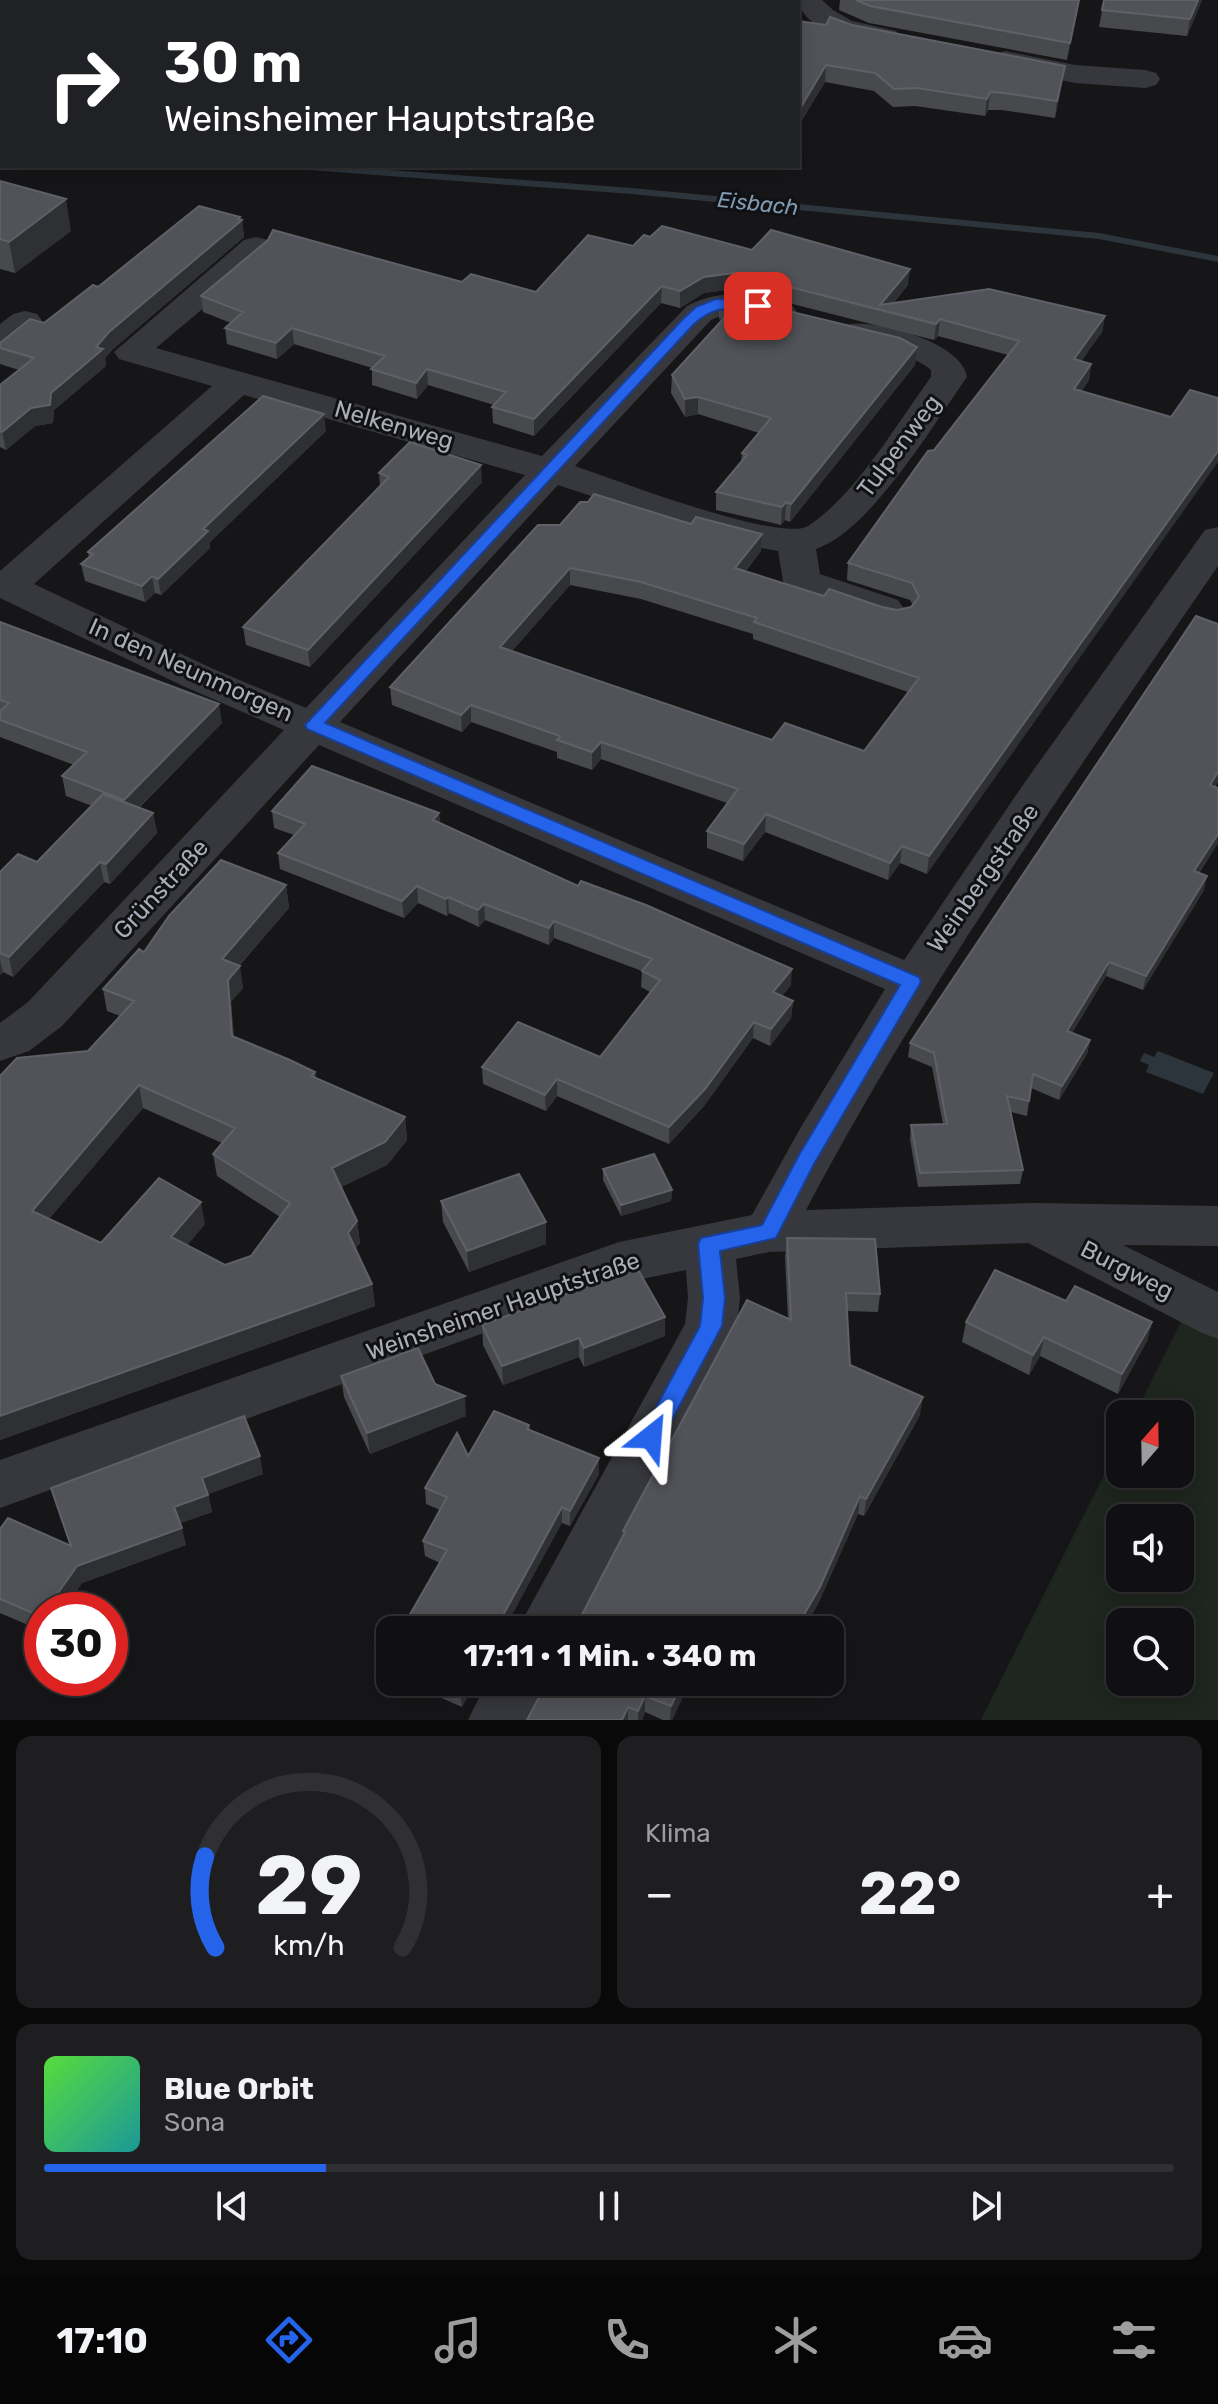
<!DOCTYPE html>
<html lang="de">
<head>
<meta charset="utf-8">
<style>
  body { margin:0; font-family:Rubik,sans-serif; background:#1e1e20; color:#f1f3f6; height:100vh; display:flex; flex-direction:column; font-size:30px; white-space:nowrap }
  * { box-sizing:border-box; margin:0 }
  p { font-size:26px; color:#9c9d9f }
  .icon { flex:none; width:44px; height:44px; fill:none; stroke:currentColor; stroke-width:2; stroke-linecap:round; stroke-linejoin:round }
  .map { position:relative; height:1720px; overflow:hidden }
  .sheet { display:flex; flex-direction:column; gap:16px; padding:16px; background:#09090a; flex:1 }
  .sheet>* { flex:none }
  .top-card { position:absolute; left:0px; top:0px; width:800px; height:168px; box-shadow:0 4px 20px #0003,0 0 0 2px #303032; background:#202124; color:#fff; overflow:hidden }
  .needle { width:52px; rotate:20deg }
  .controls { position:absolute; left:1106px; top:1400px; display:grid; gap:16px }
  .controls a { display:grid; place-items:center; width:88px; height:88px; border-radius:16px; background:#101012; box-shadow:0 4px 20px #0003,0 0 0 2px #303032; font-size:40px }
  .speed { position:absolute; left:24px; top:1592px; display:flex; gap:16px; font-size:40px; font-weight:700; text-align:center }
  .speed>* { display:grid; place-content:center; width:104px; height:104px; border-radius:50%; background:#101012; box-shadow:0 4px 20px #0003,0 0 0 2px #303032; line-height:1 }
  .speed .limit { border:12px solid #d22; background:#fff; color:#111 }
  .pin { position:absolute; display:grid; place-items:center; width:68px; height:68px; color:#fff; margin:-34px; border-radius:16px; box-shadow:0 4px 12px #0006 }
  .me { position:absolute; width:88px; margin:-44px; rotate:28deg; stroke-linejoin:round; filter:drop-shadow(0 0 6px #0008) }
  .turn { display:flex; align-items:center; gap:28px; height:168px; padding:0 32px; font-size:36px }
  .turn .icon { width:104px; height:104px; stroke-width:2.5 }
  .turn b { display:block; font-size:56px; line-height:68px }
  .big { font-size:60px; font-weight:700; line-height:1.1 }
  .sheet .widget { flex:1; display:flex; flex-direction:column; justify-content:center; gap:12px; min-width:0; padding:0 28px; border-radius:16px; background:#1e1e20 }
  .sheet .dial { align-items:center; gap:0 }
  .dial svg { height:208px; overflow:visible; fill:none; stroke:#303032; stroke-width:7; stroke-linecap:round; text-anchor:middle }
  .dial text { fill:#f1f3f6; stroke:none }
  .song { display:flex; align-items:center; gap:24px }
  .cover { width:96px; height:96px; border-radius:12px; background:linear-gradient(135deg,hsl(110 70% 55%),hsl(180 70% 35%)) }
  .played { height:8px; border-radius:4px; background:linear-gradient(90deg,#2563eb 25%,#303032 25%) }
  .keys { display:flex; justify-content:space-around; direction:ltr }
  .heat { display:flex; justify-content:space-between; align-items:center; font-size:44px; direction:ltr }
  .sheet .tiles { flex:1; display:grid; gap:16px; grid-template-columns:1fr 1fr }
  .widget:last-child { grid-column:span 2 }
  .trip { position:absolute; left:376px; top:1616px; width:468px; height:80px; border-radius:16px; background:#101012; box-shadow:0 4px 20px #0003,0 0 0 2px #303032; font-weight:700; line-height:80px; text-align:center }
  .tabs { display:flex; height:128px; justify-content:space-around; align-items:center; background:#060607; color:#9c9d9f }
  .tabs .icon { width:56px; height:56px }
  .tabs .selected { color:#2563eb }
  .tabs b { font-size:36px; color:#f1f3f6 }
  .map>svg:first-child { display:block }
</style>
</head>
<body>
<div class="map">
<svg width="1218" height="1720" viewBox="0 0 1218 1720">
  <rect width="100%" height="100%" fill="#161618"/>
  <!-- built -->
  <path fill="#222225" d="M0,0H336V2H2V106Z"/>
  <!-- green -->
  <path fill="#1e261f" fill-rule="evenodd" d="M1182,1320L1218,1337V1720H981L1120,1443V1474H1180V1414H1135ZM1120,1518H1180V1578H1120ZM1120,1622H1180V1682H1120Z"/>
  <!-- water -->
  <path fill="#2c353c" d="M1158,1051L1214,1073L1203,1094L1146,1072L1149,1065L1140,1061L1144,1053L1154,1057Z"/>
  <g fill="none" stroke-linecap="round" stroke-linejoin="round">
    <!-- stream -->
    <path fill="#2c353c" fill-rule="evenodd" d="M0,141H2V147H0Z
      M291,166H336L632,188L1099,233L1218,256V262L1099,239L632,194L296,169Z"/>
    <!-- minor -->
    <path fill="#37383d" fill-rule="evenodd" d="M794,0H822L833,10L852,21L896,31L901,37L896,43C871,49 828,37 809,19C802,13 799,4 794,0Z
      M1005,51L1075,65L1145,70L1156,73L1160,79L1156,85L1145,88L1075,83L995,66L990,60L995,54Z
      M256,237L268,240L272,247L268,254L156,348L542,456L687,306C723,287 755,295 792,305L797,312L792,319C764,326 739,305 711,320L575,466C613,479 780,543 808,526C855,496 898,422 931,377V370C908,351 874,347 846,339L841,332L846,325C875,318 963,343 967,377C933,425 870,531 816,549L820,574L898,600L904,609L898,618L884,621L788,589L783,581L778,551L730,542L558,485L340,722L904,960L1025,782L1205,530L1218,527V566C1074,776 925,984 806,1210L1035,1203L1218,1206V1246L1123,1245L1218,1292V1339L1200,1332L1028,1243L769,1252L736,1259L740,1298L737,1326L576,1630H517L685,1324L688,1298L686,1270L622,1283L0,1508V1460L619,1242L752,1215L801,1127L885,989L319,745L62,1026L29,1051L0,1061V1023L28,1002L284,730L183,686L0,598V571L212,386L119,359L114,352L244,240ZM244,395L525,475L306,708L211,668L34,584Z
      M25,311L37,314L42,321L12,348L0,351V324L13,314Z
      M487,1682H547L529,1720H468Z"/>
  </g>
  <!-- wall -->
  <path fill="#47494d" fill-rule="evenodd" d="M840,0H1079L1067,60L869,23L839,10Z
    M1104,0H1202L1187,36L1099,27Z
    M798,21L826,25H852L1065,66L1055,118L1002,110H988L985,116L915,106L893,107L874,91L825,82L798,127Z
    M0,181L71,231L15,273L0,269Z
    M240,217L242,220L244,237L112,350L105,358L106,366L54,410L53,423L35,426L6,450L0,447V385L19,370L0,364V343L44,323L98,287Z
    M650,237L752,250L908,285L893,303L1105,316L1102,332L1081,361L1091,364L1089,380L1081,392L927,874L900,863L888,880L765,832L743,861L707,848V831L727,803L601,759L592,770L557,758V752L471,722L462,732L392,705L390,687L538,525L761,551L745,572L824,596L897,610L911,607L913,605L910,600L847,580L848,563L934,450L1008,355L938,336L934,340L734,289L704,293L680,308L661,303L534,436L493,423L492,407L494,405L428,385L417,399L372,385V368L294,344L277,359L227,344L225,328L231,323L203,312L201,296L462,282L536,292ZM570,585L641,599L753,634V639L908,692L864,751L772,740L512,651Z
    M719,301L917,347L915,365L790,522L785,520L781,525L716,510V492L741,462L742,453L759,433L698,414L685,417L671,393L672,375L723,320L719,319Z
    M326,431L210,542V548L161,595L155,593L145,602L85,581L81,564L89,558L88,552Z
    M379,473L482,482L310,667L246,645L243,627L380,486Z
    M0,622L222,723L139,808L153,813L157,833L110,884L104,882L13,977L3,972L0,975V872L37,862L92,806L66,796L62,776L74,765L0,737Z
    M1218,624V781L1215,787L1218,788V843L1199,873L1204,890L1143,990L1106,976L1072,1033L1090,1040L1087,1054L1059,1100L1031,1088L1027,1116L1011,1112L1023,1170L1020,1184L918,1187L910,1139L911,1125L943,1124L932,1067L908,1057L910,1043Z
    M272,811L439,813L440,823L791,985L782,996L793,1001L791,1018L770,1046L753,1038L704,1106L669,1144L557,1096L546,1111L483,1084L482,1067L600,1057L650,992L641,987L642,971L554,938L549,945L485,920L479,927L449,913L447,916L418,903L404,918L280,869L278,853L294,835L274,828Z
    M286,885L289,908L239,966L243,988L231,1002L234,1037L315,1072L316,1078L405,1117L407,1140L387,1165L341,1187L357,1221L360,1243L355,1249L372,1284L375,1306L0,1440V1076L88,1051L120,1016L107,1011L103,989L144,952ZM143,1108L222,1143L213,1154L217,1176L280,1217L251,1256L225,1265L187,1245L205,1224L101,1243L49,1219Z
    M603,1169L672,1190L671,1201L621,1216L603,1180Z
    M441,1201L546,1222V1244L469,1272L443,1222Z
    M787,1238L880,1294L878,1312L847,1311L850,1365L920,1415L864,1516L858,1514L818,1604L803,1630H574L623,1536V1531L788,1319L785,1256Z
    M1066,1301L1152,1322L1147,1341L1118,1394L1040,1356L1029,1375L962,1342L966,1322Z
    M665,1317V1336L584,1367L579,1357L503,1385L483,1345L482,1325Z
    M341,1376L435,1384L466,1416L370,1454L344,1397Z
    M529,1425L530,1430L599,1458V1474L570,1526L562,1523L440,1563L425,1556L423,1541L440,1510L426,1504L425,1488L468,1456Z
    M263,1474L208,1494L212,1512L180,1523L186,1545L82,1583L63,1610H42V1631L0,1613V1529L70,1546L51,1488Z
    M390,1649V1675L386,1674L384,1658Z
    M405,1682H475L462,1707Z
    M547,1682H708L703,1693L688,1686L672,1720H663L645,1712L642,1720H527Z"/>
  <!-- shaded-wall -->
  <path fill="#2f3033" d="M580,0H593L591,2H579Z
    M1079,0L1078,9L1067,60L1070,43Z
    M1198,0H1202L1187,36L1190,19Z
    M826,65L825,82L798,127V112Z
    M1065,66L1062,84L1055,118L1057,101Z
    M990,92L988,110L985,116L987,99Z
    M66,199L71,231L15,273L9,242Z
    M240,217L241,221L242,220L244,237L112,350L105,358L106,366L54,410L53,423L35,426L6,450L2,432L51,393L109,332Z
    M910,269L908,285L887,312L880,305Z
    M734,273V289L704,293L680,308V291L704,277Z
    M662,286L661,303L534,436V419Z
    M1105,316L1102,332L1071,376L1074,359Z
    M940,319L938,336L934,340L936,324Z
    M292,328L294,344L277,359L276,343Z
    M917,347L915,365L790,522L791,504Z
    M1091,364L1089,380L1072,406L1074,389Z
    M427,369L428,385L417,399L416,383Z
    M698,397V414L685,417V399Z
    M324,414L326,431L210,542V548L161,595L158,579L203,529Z
    M1218,451V462L927,874L929,856Z
    M481,465L482,482L310,667L308,650Z
    M786,502L785,520L781,525L782,507Z
    M762,534L761,551L734,585L735,568Z
    M570,568V585L501,664L500,647Z
    M152,576L155,593L145,602L142,586Z
    M219,704L222,723L127,819L124,800Z
    M471,705V722L462,732L461,715Z
    M601,742V759L592,770V752Z
    M1218,772V781L1207,799L1210,785Z
    M153,813L157,833L110,884L106,864Z
    M439,813L440,829L433,820Z
    M766,814L765,832L743,861L744,844Z
    M1218,834V843L1190,885L1194,871Z
    M902,846L900,863L888,880L890,863Z
    M100,862L104,882L13,977L9,957Z
    M1207,876L1204,890L1143,990L1146,976Z
    M286,885L289,908L225,981L222,959Z
    M417,886L418,903L404,918L402,901Z
    M448,897L449,913L447,916L446,899Z
    M484,904L485,920L479,927L478,910Z
    M554,921V938L549,945V928Z
    M0,960L3,972L0,975Z
    M1109,962L1106,976L1064,1046L1067,1031Z
    M240,966L243,988L231,1002L235,1058L232,1036L228,980Z
    M792,969L791,985L772,1009L773,992Z
    M793,1001L791,1018L770,1046L771,1029Z
    M754,1022L753,1038L704,1106L669,1144V1127Z
    M1090,1040L1087,1054L1059,1100L1062,1086Z
    M557,1079V1096L546,1111L545,1095Z
    M139,1085L143,1108L37,1233L32,1211Z
    M405,1117L407,1140L387,1165L335,1190L332,1168Z
    M672,1190L671,1201L621,1216V1205Z
    M201,1202L205,1224L176,1259L171,1237Z
    M357,1221L360,1243L350,1255L348,1233Z
    M546,1222V1244L469,1272L467,1251Z
    M372,1284L375,1306L0,1440V1416Z
    M665,1317V1336L584,1367V1348Z
    M1152,1322L1147,1341L1118,1394L1122,1374Z
    M1044,1337L1040,1356L1029,1375L1033,1355Z
    M579,1338V1357L503,1385L502,1366Z
    M465,1396L466,1416L370,1454L367,1433Z
    M923,1397L920,1415L864,1516L866,1499Z
    M260,1456L263,1474L206,1495L202,1478Z
    M599,1458V1474L570,1526V1511Z
    M208,1495L212,1512L178,1524L174,1507Z
    M860,1496L858,1514L818,1604L803,1630H795Z
    M562,1507V1523L504,1630H495Z
    M182,1528L186,1545L82,1583L63,1610H46L77,1566Z
    M466,1682H475L462,1707L460,1692Z
    M683,1682H688V1686L672,1720H670L671,1706Z
    M703,1682H708L703,1693Z
    M645,1696V1712L642,1720H638V1711Z
    M628,1707V1720H622Z"/>
  <!-- building -->
  <path fill="#525359" stroke="#5f6168" stroke-width="2" fill-rule="evenodd" d="M437,0H580L579,2H435Z
    M679,0H754L753,2H677Z
    M856,0H1079L1070,43L870,6Z
    M1104,0H1198L1190,19L1102,10Z
    M830,17L852,25L1065,66L1057,101L1004,93L990,92L987,99L917,88L894,89L875,73L826,65L798,112V21L826,25Z
    M0,181L66,199L9,242L0,239Z
    M199,206L240,217L238,219L242,220L109,332L96,347L103,349L51,393L50,405L31,408L2,432L0,431V385L34,358L0,348V343L30,319L44,323L93,285L98,287Z
    M662,226L752,250L771,230L910,269L880,305L989,289L1105,316L1074,359L1091,364L1074,389L1171,417L1190,390L1218,398V451L929,856L902,846L890,863L766,814L744,844L707,831L738,789L601,742L592,752L557,740L560,736L471,705L461,715L390,687L538,525H560L580,502H588L594,494L691,524L696,517L762,534L735,568L824,596L829,589L882,607L897,610L911,607L919,597L912,583L848,563L928,451L934,450L1019,341L940,319L936,324L734,273L704,277L680,291L662,286L534,419L492,407L506,392L427,369L416,383L371,369L385,356L292,328L276,343L225,328L243,312L201,296L268,240L273,230L462,282L471,274L536,292L588,235L633,246L644,235L650,237ZM570,568L641,582L757,618L754,622L919,678L864,751L785,723L772,740L500,647Z
    M734,298L900,338L917,347L791,504L786,502L782,507L716,492L747,455L742,453L771,418L698,397L685,399L672,375L735,306L719,301Z
    M263,396L324,414L203,529L208,531L158,579L152,576L142,586L81,564L93,554L88,552Z
    M410,442L481,465L308,650L243,627L389,477L379,473Z
    M1196,616L1218,624V772L1210,785L1218,788V834L1194,871L1207,876L1146,976L1109,962L1067,1031L1090,1040L1062,1086L1033,1074L1029,1101L1007,1096L1023,1170L920,1173L911,1125L947,1124L934,1053L910,1043Z
    M0,622L219,704L124,800L62,776L87,752L0,720V711L9,703L0,700Z
    M312,766L439,813L433,820L578,886L581,881L646,905L792,969L773,992L793,1001L771,1029L754,1022L705,1089L669,1127L557,1079L545,1095L482,1067L518,1022L600,1057L660,980L642,971L652,959L554,921L549,928L484,904L478,910L448,897L446,899L417,886L402,901L278,853L305,824L272,811Z
    M103,794L153,813L106,864L100,862L9,957L0,953V872L18,854L37,862Z
    M221,860L286,885L222,959L240,966L228,980L232,1036L290,1060L315,1072L311,1076L405,1117L385,1142L332,1168L357,1221L348,1233L372,1284L0,1416V1076L17,1058L88,1051L134,1001L103,989L139,949L144,952L169,916ZM139,1085L235,1128L213,1154L290,1203L251,1256L225,1265L171,1237L201,1202L159,1178L101,1243L32,1211Z
    M654,1154L672,1190L621,1205L603,1169Z
    M519,1174L546,1222L467,1251L441,1201Z
    M787,1238L875,1239L880,1294L846,1293L850,1365L923,1397L866,1499L860,1496L820,1587L795,1630H574L625,1532L623,1531L747,1300L791,1320Z
    M637,1268L665,1317L584,1348L579,1338L502,1366L482,1325Z
    M995,1270L1066,1301L1075,1286L1152,1322L1122,1374L1044,1337L1033,1355L966,1322Z
    M418,1348L435,1384L465,1396L367,1433L341,1376Z
    M494,1411L529,1425L527,1429L599,1458L570,1511L562,1507L495,1630H401L447,1550L423,1541L447,1497L425,1488L457,1433L468,1456Z
    M244,1416L260,1456L202,1478L208,1495L174,1507L182,1528L77,1566L46,1610H42V1617L0,1599V1529L8,1518L71,1546L51,1488Z
    M390,1649V1661L384,1658Z
    M438,1682H466L460,1692Z
    M547,1682H683L671,1706L645,1696L638,1711L628,1707L622,1720H527Z"/>
  <!-- route -->
  <path fill="#2563eb" stroke="#184099" stroke-width="2" d="M716,299L758,302L765,306C745,321 727,293 693,325L325,723L919,977L921,982L814,1164L776,1238L720,1251L725,1298L722,1326L659,1444L651,1446L643,1444L640,1437L700,1326L703,1298L698,1244L701,1238L762,1225L799,1155L900,985L307,729L305,725L683,319L696,307Z"/>
  <g text-anchor="middle" stroke-width="6" stroke-linejoin="round" paint-order="stroke">
    <!-- far-water labels -->
    <g font-size="22" font-style="italic" fill="#7f9bb3" stroke="#111113">
      <text transform="translate(758 203) rotate(6)" y="8">Eisbach</text>
    </g>
    <!-- street labels -->
    <g font-size="24" fill="#a8adb8" stroke="#111113">
      <text transform="translate(394 425) rotate(16)" y="8">Nelkenweg</text>
      <text transform="translate(899 446) rotate(-53)" y="8">Tulpenweg</text>
      <text transform="translate(191 670) rotate(24)" y="8">In den Neunmorgen</text>
      <text transform="translate(983 878) rotate(-55)" y="8">Weinbergstraße</text>
      <text transform="translate(161 889) rotate(-47)" y="8">Grünstraße</text>
      <text transform="translate(1127 1270) rotate(27)" y="8">Burgweg</text>
      <text transform="translate(503 1306) rotate(-19)" y="8">Weinsheimer Hauptstraße</text>
    </g>
  </g>
</svg>
<div class="controls">
<a><svg class="needle" viewBox="-14 -14 28 28"><path d="M0-13l5 13h-10z" fill="#e53935"/><path d="M0 13l5-13h-10z" fill="#9c9d9f"/></svg></a>
<a><svg class="icon" aria-label="sound" viewBox="0 0 24 24"><path d="M4 9h4l5-4v14l-5-4H4zM17 9q2 3 0 6"/></svg></a>
<a><svg class="icon" aria-label="search" viewBox="0 0 24 24"><circle cx="10" cy="10" r="6"/><path d="M15 15l6 6"/></svg></a>
</div>
<div class="speed"><div class="limit">30</div></div>
<div class="pin" style="left:758px;top:306px;background:#d93025"><svg class="icon" aria-label="arrive" viewBox="0 0 24 24"><path d="M6 21V4h12l-3 4 3 4H6"/></svg></div>
<svg class="me" style="left:651px;top:1437px" viewBox="-20 -20 40 40"><path d="M0-17L14 15 0 8-14 15z" fill="#2563eb" stroke="#fff" stroke-width="4"/></svg>
<div class="trip">17:11 · 1 Min. · 340 m</div>
<div class="top-card">
<div class="turn"><svg class="icon" aria-label="right" viewBox="0 0 24 24"><path d="M7 20v-9h11M14 6l5 5-5 5"/></svg><div><b>30 m</b>Weinsheimer Hauptstraße</div></div>
</div>
</div>
<section class="sheet">
<div class="tiles">
<div class="widget dial"><svg viewBox="0 0 100 80">
<path d="M14 69A42 42 0 1 1 86 69"/>
<path d="M14 69A42 42 0 0 1 10 34" stroke="#2563eb"/>
<text x="50" y="56" font-size="32" font-weight="700">29</text>
<text x="50" y="72" font-size="11">km/h</text>
</svg></div>
<div class="widget"><p>Klima</p>
<div class="heat"><a>−</a><b class="big">22°</b><a>+</a></div>
</div>
<div class="widget">
<div class="song"><i class="cover"></i><div><b>Blue Orbit</b><p>Sona</p></div></div>
<div class="played"></div>
<div class="keys"><svg class="icon" aria-label="previous" viewBox="0 0 24 24"><path d="M18 5L8 12l10 7zM5 5v14"/></svg><svg class="icon" aria-label="pause" viewBox="0 0 24 24"><path d="M8 5v14M16 5v14"/></svg><svg class="icon" aria-label="next" viewBox="0 0 24 24"><path d="M6 5l10 7-10 7zM19 5v14"/></svg></div>
</div>
</div>
</section>
<nav class="tabs">
<b>17:10</b>
<svg class="icon selected" aria-label="directions" viewBox="0 0 24 24"><path d="M12 3l9 9-9 9-9-9zM9 14v-3h6M13 9l2 2-2 2"/></svg>
<svg class="icon" aria-label="music" viewBox="0 0 24 24"><path d="M9 18V5l10-2v13"/><circle cx="6" cy="18" r="3"/><circle cx="16" cy="16" r="3"/></svg>
<svg class="icon" aria-label="phone" viewBox="0 0 24 24"><path d="M5 4h4l2 5-3 2q2 4 5 5l2-3 5 2v4C11 20 4 13 5 4z"/></svg>
<svg class="icon" aria-label="climate" viewBox="0 0 24 24"><path d="M12 3v18M4 7l16 10M4 17L20 7"/></svg>
<svg class="icon" aria-label="car" viewBox="0 0 24 24"><path d="M5 17H2v-5l4-1 3-4h7l3 4 3 1v5h-3M9 17h6M6 11h13"/><circle cx="7" cy="17" r="2"/><circle cx="17" cy="17" r="2"/></svg>
<svg class="icon" aria-label="filters" viewBox="0 0 24 24"><path d="M4 7h16M4 17h16"/><circle cx="9" cy="7" r="2"/><circle cx="15" cy="17" r="2"/></svg>
</nav>
</body>
</html>
